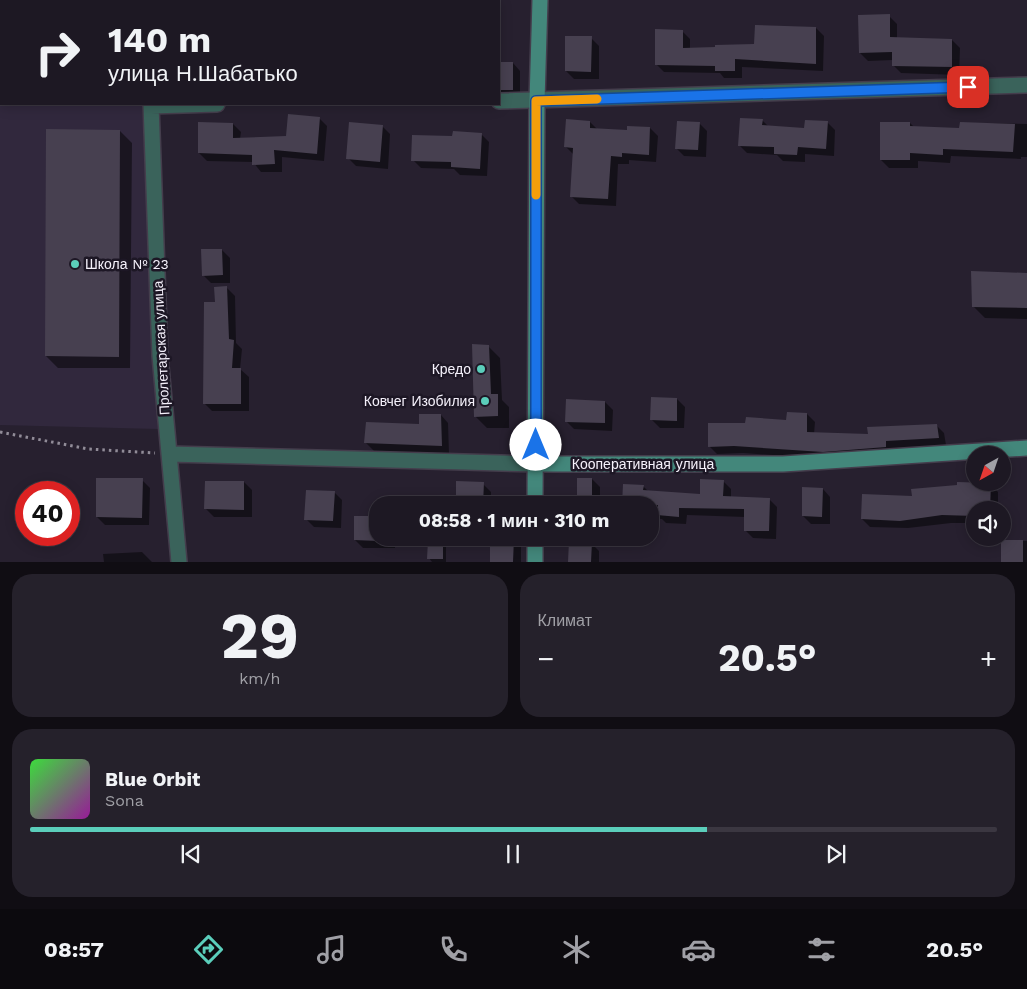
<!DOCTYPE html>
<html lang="ru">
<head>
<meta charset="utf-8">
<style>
  body { margin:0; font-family:"Work Sans",sans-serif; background:#25212b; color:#f1f3f6; height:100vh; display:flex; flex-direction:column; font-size:19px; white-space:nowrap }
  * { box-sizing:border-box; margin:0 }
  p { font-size:16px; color:#a0a0a6 }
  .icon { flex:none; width:28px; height:28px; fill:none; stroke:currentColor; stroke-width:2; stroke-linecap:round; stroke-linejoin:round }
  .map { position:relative; height:562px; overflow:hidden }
  .drawer { display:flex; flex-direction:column; gap:12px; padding:12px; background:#100d13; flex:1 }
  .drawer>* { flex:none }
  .hud { position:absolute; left:0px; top:0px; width:500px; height:105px; box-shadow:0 2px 12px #0003,0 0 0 1px #3b3741; background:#1d1823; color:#f1f3f6; overflow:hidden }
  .needle { width:32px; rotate:220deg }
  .buttons { position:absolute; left:966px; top:446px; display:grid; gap:10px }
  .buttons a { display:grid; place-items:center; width:45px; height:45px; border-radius:50%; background:#1d1823; box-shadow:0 2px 12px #0003,0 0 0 1px #3b3741; font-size:25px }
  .speed { position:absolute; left:15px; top:481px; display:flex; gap:10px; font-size:25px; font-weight:700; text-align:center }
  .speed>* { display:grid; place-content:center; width:65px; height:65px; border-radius:50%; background:#1d1823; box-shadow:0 2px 12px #0003,0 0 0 1px #3b3741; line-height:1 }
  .speed .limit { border:8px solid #d22; background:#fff; color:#111 }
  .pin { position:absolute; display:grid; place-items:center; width:42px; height:42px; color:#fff; margin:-21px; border-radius:10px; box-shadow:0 2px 8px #0006 }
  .me { position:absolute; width:55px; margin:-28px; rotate:0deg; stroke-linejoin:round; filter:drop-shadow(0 0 4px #0008) }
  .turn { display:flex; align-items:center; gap:18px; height:105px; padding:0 25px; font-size:22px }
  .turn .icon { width:65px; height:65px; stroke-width:2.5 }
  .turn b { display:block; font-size:35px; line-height:42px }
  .big { font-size:38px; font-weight:700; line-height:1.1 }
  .drawer .card { flex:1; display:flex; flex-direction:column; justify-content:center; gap:8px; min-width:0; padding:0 18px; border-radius:20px; background:#25212b }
  .drawer .dial { align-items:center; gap:0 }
  .dial b { font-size:65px; line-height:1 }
  .song { display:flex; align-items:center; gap:15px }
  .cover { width:60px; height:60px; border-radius:8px; background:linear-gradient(135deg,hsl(120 70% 55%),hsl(300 70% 35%)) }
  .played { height:5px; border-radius:2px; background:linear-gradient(90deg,#5bcebb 70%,#3b3741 70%) }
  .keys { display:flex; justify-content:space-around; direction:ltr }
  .heat { display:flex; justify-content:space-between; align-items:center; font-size:28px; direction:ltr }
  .drawer .tiles { flex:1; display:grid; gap:12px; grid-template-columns:1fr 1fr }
  .card:last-child { grid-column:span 2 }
  .trip { position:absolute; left:369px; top:496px; width:290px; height:50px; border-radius:20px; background:#1d1823; box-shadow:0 2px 12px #0003,0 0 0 1px #3b3741; font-weight:700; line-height:50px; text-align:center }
  .menu { display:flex; height:80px; justify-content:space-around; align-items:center; background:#0c0a0e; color:#a0a0a6 }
  .menu .icon { width:35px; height:35px }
  .menu .selected { color:#5bcebb }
  .menu b { font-size:22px; color:#f1f3f6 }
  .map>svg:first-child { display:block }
</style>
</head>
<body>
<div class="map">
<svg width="1027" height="562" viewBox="0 0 1027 562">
  <rect width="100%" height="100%" fill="#27202f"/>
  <!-- built -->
  <path fill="#31283d" d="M0,0H137L1,1V104H142L158,429L0,425Z"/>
  <!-- shadow -->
  <path fill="#0007" d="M309,0H342V1H309Z
    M889,16L897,24V38L952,40L960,48L959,75L901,73L893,65V60L868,61L860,53Z
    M816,28L824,36L823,71L742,67V78H724L720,73L664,72L656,64L682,31L690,39V49L756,45Z
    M591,38L599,46V79H574L566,71Z
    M499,63H513L520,71V98H499Z
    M319,118L327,126L324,161L282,157V172H261L253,162L207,161L199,153L233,124L241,132L240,139L287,137Z
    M762,120L768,126L805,129L827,122L835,130L834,156L805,154V162L783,161L777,155L747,153L739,145Z
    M590,122L598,130L628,131L650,128L658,136L656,162L629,160V164H618L616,206L579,204L571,196L574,155L566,147Z
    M699,123L707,131L706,157L684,156L676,148Z
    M910,123L914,127L960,130L961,123L1027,124V157H1021V159L951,156L950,163L918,161V168H889L881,160Z
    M382,126L390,134L388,169L356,166L348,158Z
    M120,131L132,143L130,368H58L46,356Z
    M481,134L489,142L487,176L460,175L454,169L421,168L413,160L454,137Z
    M222,250L230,258V283H211L203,275Z
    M1027,274V319L985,318L973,306Z
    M227,288L235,296L236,343L242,349L240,369L249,377V411H212L204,403L216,303Z
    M488,346L500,358L502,400L509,407V428H487L475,416Z
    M677,399L685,407L684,428H660L652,420Z
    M605,402L613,410L612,431L574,429L566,421Z
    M807,414L815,422L814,434L869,435L936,425L944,433L946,445L893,449V455L832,459L743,453L717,454L709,446L746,424L788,421Z
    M441,415L448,423L449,454L374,451L366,443L421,425Z
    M592,479L600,487V505H582L578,501Z
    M142,480L150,488L149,525H105L97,517Z
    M723,481L731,489V498L769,499L777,507L776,539L753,538L745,530V517L687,515L686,524L666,523L662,519L650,518V505H624L643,486L649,492L701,495Z
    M244,482L252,490V517H214L206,509Z
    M483,484L491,492V505H457Z
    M990,484L998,492V510H975V523H951L908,528L870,527L862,519L913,497Z
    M823,489L830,497V524H811L803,516Z
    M334,492L342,500L341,528L314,527L306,519Z
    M378,538H395V548H363L355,540Z
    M492,538H518L521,541V562H491Z
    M1003,541H1027V562H1003Z
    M443,542L446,545V562H432L429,558Z
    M591,543L599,551V562H569Z
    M142,552L152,562H104L103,554Z"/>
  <!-- building -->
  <path fill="#474050" d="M890,14V37L952,39V67L892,66V52L859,53L858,15Z
    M755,25L816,27V64L735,59V71H715V66L655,65V29L683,30V48L715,47V45L754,44Z
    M565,36H592L591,72L565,71Z
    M499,62H513V90H499Z
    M288,114L320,117L317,154L274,150L275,164L252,165V155L198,153V122L233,123V138L286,136Z
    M740,118L763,119L762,125L804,128L805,120L828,121L826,149L798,147L797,155L774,154V147L738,146Z
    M566,119L590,121V128L627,130V126L650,127L649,155L622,153V157L611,156L608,199L570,197L573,148L564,147Z
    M677,121L700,122L698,150L675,149Z
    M349,122L383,125L380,162L346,159Z
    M880,122H910V126L959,128L960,122L1015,124L1013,152L943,149V155L910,153V160H880Z
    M46,129L120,130L119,357L45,356Z
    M453,131L482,133L480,169L451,167V162L411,161L412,135L452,136Z
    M201,249H222L223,275L202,276Z
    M971,271L1027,273V308L972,307Z
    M227,286L229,339L234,340L232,368H241V404H203L204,302H215L214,287Z
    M472,344L489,345L491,394H498V416L474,417Z
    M651,397L677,398V421L650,420Z
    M566,399L605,401V423L565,422Z
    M787,412L807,413V432L868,434L867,427L937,424L939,438L886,441V447L823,452L734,446L708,447V423H745L746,417L786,420Z
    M419,414H441L442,446L364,443L366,422L419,424Z
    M96,478H143L142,518L96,517Z
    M577,478H592V501H577Z
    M700,479L724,480L723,496L770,498L769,531H744V509L679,508V517L657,515L658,505H622L623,484L644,485L643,490L700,494Z
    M205,481H244V510L204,509Z
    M456,481L484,482L483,505H456Z
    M957,482L991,483L990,510H975V516L942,515L900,521L861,519L862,494L912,496L911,489L957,485Z
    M802,487L823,488L822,517L802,516Z
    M306,490L335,491L333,521L304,520Z
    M354,516H378V541L354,540Z
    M490,538H514L513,562H490Z
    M428,540H443V559H427Z
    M1001,540H1023V562H1001Z
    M569,541L592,542L591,562H568Z"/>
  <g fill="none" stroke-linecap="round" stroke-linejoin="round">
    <defs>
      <path id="lane" d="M341,0V1"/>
      <path id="street" d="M150,0V1
        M499,101L1027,85
        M151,104L160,356L179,562
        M151,106L217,104
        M169,454L536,464"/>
      <path id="secondary" d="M536,464H783L1027,448
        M535,505L537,101L540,0
        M535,562V538"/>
    </defs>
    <!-- lane casing -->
    <use href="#lane" stroke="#443d4c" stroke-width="10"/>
    <!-- street casing -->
    <use href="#street" stroke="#443d4c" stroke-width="18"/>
    <!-- secondary casing -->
    <use href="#secondary" stroke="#443d4c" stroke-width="18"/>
    <!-- path -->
    <path stroke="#918c98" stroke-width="3" stroke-dasharray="2.5 4" stroke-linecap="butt" d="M0,432L88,449L155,453"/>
    <!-- lane -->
    <use href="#lane" stroke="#3a635b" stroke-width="8"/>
    <!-- street -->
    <use href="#street" stroke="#3a635b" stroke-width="15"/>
    <!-- secondary -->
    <use href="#secondary" stroke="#43877b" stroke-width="15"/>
  </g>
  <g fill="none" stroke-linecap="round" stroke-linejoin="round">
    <defs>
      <path id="route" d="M536,445V101L968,87"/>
    </defs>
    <!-- route casing -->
    <use href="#route" stroke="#114b97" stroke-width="12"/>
    <!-- route -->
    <use href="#route" stroke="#1a73e8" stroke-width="9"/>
    <!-- slow -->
    <path stroke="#f59e0b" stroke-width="9" d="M536,195V101L597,99"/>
  </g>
  <!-- markers -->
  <g fill="#5bcebb" stroke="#1d1725" stroke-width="2">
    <circle cx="75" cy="264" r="5"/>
    <circle cx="481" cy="369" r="5"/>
    <circle cx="485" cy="401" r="5"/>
  </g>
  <g text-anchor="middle" stroke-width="5" stroke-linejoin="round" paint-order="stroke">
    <!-- poi labels -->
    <g font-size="14" fill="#f5f1fb" stroke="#1d1725" text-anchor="end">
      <text x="85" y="269" text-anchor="start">Школа № 23</text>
      <text x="471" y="374">Кредо</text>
      <text x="475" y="406">Ковчег Изобилия</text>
    </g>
    <!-- street labels -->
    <g font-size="14" fill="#f5f1fb" stroke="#1d1725">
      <text transform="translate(161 348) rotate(-93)" y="5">Пролетарская улица</text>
      <text x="643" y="469">Кооперативная улица</text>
    </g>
  </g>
</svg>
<div class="buttons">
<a><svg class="needle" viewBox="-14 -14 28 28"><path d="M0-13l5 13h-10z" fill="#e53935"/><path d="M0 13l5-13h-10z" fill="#a0a0a6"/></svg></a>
<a><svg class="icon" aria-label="sound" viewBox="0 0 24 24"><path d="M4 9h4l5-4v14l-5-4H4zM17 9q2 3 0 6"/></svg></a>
</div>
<div class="speed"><div class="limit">40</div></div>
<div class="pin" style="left:968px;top:87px;background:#d93025"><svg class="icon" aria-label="arrive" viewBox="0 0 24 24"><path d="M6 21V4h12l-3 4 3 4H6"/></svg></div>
<svg class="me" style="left:536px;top:445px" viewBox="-20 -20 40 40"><circle r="19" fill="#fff"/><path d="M0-13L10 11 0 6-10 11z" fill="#1a73e8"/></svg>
<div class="trip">08:58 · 1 мин · 310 m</div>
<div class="hud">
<div class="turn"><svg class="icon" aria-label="right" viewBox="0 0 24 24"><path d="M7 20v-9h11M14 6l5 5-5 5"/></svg><div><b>140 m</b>улица Н.Шабатько</div></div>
</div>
</div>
<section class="drawer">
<div class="tiles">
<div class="card dial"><b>29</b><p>km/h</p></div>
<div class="card"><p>Климат</p>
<div class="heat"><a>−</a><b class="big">20.5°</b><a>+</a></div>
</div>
<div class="card">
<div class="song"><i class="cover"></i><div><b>Blue Orbit</b><p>Sona</p></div></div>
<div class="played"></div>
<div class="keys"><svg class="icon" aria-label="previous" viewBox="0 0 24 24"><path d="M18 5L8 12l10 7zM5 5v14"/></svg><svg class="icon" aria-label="pause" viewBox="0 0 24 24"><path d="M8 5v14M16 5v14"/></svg><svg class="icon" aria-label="next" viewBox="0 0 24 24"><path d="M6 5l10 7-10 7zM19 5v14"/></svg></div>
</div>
</div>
</section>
<nav class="menu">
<b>08:57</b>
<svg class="icon selected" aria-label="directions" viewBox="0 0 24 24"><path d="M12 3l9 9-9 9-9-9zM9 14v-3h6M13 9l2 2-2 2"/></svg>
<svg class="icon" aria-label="music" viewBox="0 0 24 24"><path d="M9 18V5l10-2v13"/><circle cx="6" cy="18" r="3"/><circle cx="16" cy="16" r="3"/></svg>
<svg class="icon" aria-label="phone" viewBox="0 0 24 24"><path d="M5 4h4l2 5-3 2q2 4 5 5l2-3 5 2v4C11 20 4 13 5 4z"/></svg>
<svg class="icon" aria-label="climate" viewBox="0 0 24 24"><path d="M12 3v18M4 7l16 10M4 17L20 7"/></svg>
<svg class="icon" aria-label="car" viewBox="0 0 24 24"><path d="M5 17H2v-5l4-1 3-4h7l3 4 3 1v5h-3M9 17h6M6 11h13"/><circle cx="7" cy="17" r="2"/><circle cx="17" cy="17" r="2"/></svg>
<svg class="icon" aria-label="filters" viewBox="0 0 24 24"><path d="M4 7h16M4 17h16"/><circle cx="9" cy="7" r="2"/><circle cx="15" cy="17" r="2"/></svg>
<b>20.5°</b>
</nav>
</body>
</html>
